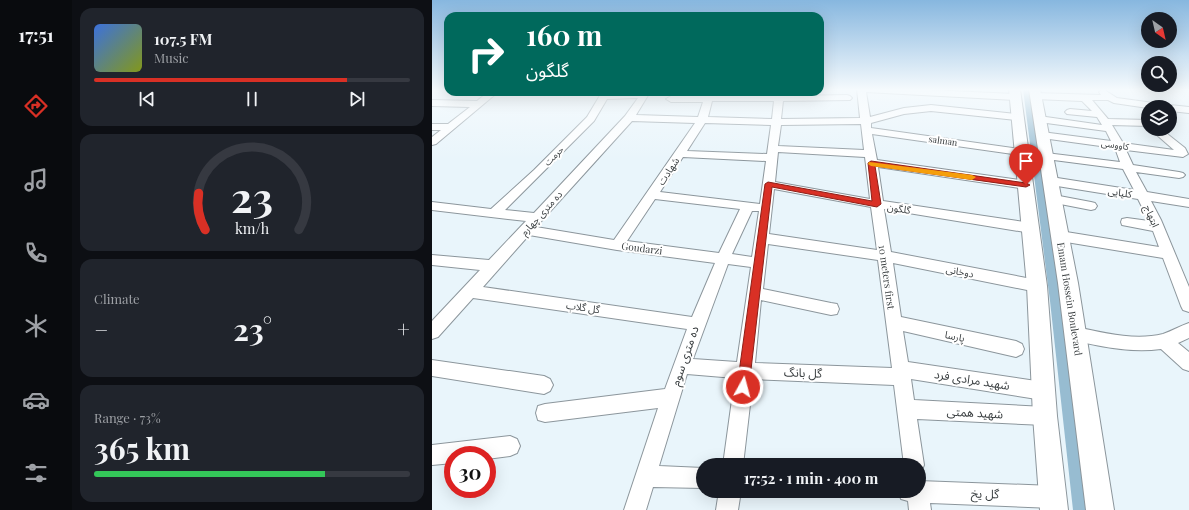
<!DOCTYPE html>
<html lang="en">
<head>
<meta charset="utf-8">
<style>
  body { margin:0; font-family:"Playfair Display","Noto Sans Arabic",serif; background:#20242c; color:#f1f3f6; height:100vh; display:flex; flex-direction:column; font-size:15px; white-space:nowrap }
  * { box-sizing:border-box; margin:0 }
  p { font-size:13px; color:#9ea1a6 }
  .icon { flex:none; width:22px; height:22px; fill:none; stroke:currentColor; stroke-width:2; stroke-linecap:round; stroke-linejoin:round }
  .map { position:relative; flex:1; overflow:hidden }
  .details { display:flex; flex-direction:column; gap:8px; padding:8px; background:#0d0f14; width:360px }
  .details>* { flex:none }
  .top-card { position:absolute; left:12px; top:12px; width:380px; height:84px; border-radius:12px; box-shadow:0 4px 16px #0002; background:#00695c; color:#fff; overflow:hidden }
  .needle { width:26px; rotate:146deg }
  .controls { position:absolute; left:709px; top:12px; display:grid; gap:8px }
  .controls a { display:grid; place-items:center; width:36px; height:36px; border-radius:50%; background:#171b24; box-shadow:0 4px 16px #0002; font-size:20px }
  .speed { position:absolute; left:12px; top:446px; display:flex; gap:8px; font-size:20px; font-weight:700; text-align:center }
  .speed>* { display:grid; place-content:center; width:52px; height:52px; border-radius:50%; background:#171b24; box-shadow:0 4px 16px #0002; line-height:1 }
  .speed .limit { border:6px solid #d22; background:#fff; color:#111 }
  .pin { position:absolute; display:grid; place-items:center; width:34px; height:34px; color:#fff; margin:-41px -17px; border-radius:50% 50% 50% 0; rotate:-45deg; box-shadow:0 0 4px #0007 }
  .pin .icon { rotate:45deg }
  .me { position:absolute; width:44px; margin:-22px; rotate:7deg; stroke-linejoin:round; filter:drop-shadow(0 0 3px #0008) }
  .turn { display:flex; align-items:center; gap:14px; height:84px; padding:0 16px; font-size:18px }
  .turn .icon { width:52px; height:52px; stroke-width:2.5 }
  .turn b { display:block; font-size:28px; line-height:34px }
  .big { font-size:30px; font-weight:700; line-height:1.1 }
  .details .tile { flex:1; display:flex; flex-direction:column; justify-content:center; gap:6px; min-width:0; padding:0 14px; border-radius:12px; background:#20242c }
  .details .dial { align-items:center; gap:0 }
  .dial svg { height:104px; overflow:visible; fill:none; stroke:#363941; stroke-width:7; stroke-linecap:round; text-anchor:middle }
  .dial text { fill:#f1f3f6; stroke:none }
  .song { display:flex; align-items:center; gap:12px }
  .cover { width:48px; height:48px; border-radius:6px; background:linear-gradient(135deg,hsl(220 70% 55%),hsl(70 70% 35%)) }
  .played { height:4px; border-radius:2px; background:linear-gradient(90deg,#d93025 80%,#363941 80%) }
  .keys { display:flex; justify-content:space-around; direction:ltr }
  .heat { display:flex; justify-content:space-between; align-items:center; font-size:22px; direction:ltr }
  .charge { height:6px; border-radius:3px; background:linear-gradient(90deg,#34c759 73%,#363941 0) }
  .trip { position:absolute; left:264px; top:458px; width:230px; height:40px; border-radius:20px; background:#171b24; box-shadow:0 4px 16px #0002; font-weight:700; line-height:40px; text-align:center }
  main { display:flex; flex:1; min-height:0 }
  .tabs { display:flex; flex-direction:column; width:72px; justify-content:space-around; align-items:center; background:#090b0e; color:#9ea1a6 }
  .tabs .icon { width:28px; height:28px }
  .tabs .current { color:#d93025 }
  .tabs b { font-size:18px; color:#f1f3f6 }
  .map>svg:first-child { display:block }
</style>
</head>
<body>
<main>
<nav class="tabs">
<b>17:51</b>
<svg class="icon current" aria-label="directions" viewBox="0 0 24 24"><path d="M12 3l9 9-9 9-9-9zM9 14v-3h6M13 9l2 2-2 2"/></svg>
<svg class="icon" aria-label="music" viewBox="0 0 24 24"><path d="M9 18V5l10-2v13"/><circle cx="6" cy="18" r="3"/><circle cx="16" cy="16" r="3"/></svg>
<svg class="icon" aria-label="phone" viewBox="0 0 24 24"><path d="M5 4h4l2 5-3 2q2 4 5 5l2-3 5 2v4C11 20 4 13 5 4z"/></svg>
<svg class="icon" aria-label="climate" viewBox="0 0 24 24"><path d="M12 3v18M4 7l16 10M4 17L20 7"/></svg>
<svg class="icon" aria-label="car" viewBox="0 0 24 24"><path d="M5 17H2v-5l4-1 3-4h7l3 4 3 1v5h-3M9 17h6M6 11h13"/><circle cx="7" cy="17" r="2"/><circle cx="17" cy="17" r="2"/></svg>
<svg class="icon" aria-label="filters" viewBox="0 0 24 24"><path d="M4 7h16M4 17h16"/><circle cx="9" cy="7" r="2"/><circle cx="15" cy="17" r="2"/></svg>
</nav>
<section class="details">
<div class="tile">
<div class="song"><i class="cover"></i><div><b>107.5 FM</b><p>Music</p></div></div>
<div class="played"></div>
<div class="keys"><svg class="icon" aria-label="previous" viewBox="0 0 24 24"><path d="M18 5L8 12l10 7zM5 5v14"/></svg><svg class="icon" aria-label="pause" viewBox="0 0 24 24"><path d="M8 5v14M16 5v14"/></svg><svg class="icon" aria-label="next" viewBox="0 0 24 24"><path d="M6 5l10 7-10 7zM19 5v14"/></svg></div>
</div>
<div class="tile dial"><svg viewBox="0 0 100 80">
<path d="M14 69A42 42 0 1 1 86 69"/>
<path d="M14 69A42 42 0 0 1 9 41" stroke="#d93025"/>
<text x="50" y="56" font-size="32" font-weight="700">23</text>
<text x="50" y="72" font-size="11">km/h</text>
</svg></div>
<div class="tile"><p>Climate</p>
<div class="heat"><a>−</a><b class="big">23°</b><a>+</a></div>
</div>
<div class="tile"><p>Range · 73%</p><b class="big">365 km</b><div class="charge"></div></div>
</section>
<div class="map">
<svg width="757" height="510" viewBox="0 0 757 510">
  <rect width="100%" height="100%" fill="#e9f5fb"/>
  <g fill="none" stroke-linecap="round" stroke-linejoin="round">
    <!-- canal -->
    <path fill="#97bcd1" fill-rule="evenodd" d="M591,89H597L630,301L659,510H641L618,301Z"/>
    <defs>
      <path id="minor" d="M425,89H476L583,94L588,97L583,100L434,92L438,117L472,108L499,105L584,114L589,117L584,120L499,111L472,114L439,123V128L588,149L593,152L588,155L440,134L445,160L594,181L598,182L600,185L598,188L594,189L446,167L451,201L599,223L604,225L606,228L604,231L599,233L452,209L459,252L605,280L610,282L612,286L610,290L605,292L461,263L469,317L584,341L590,344L592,349L590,354L584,357L471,331L476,362L611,382L617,385L620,391L617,397L611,400L479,379L482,400L613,407L620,409L623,416L620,423L613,425L485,419L492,465L489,472L487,473V465H472L462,385L321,379L311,465H291L303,378L255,374L227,466L271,468V488L221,487L214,510H192L226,408L113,422L106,420L104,413L106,406L113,404L233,389L255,329L41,298L6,337L0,339V321L48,270L0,265V255L57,260L94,221L0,210V202L59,209L102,170L155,117L170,92H218L204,115L266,117L271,102H239L234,99L239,96H272L274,92H282L281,96H343L344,92H352V96L415,95L418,96L420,98L418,100L351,101L349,119L428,118ZM206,98L193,116L102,213L73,210L162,121L175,99ZM280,101H342L340,119L276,117ZM200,121L263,123L182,240L104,227ZM273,123L339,125L335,154L255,151ZM429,124L432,150L346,146L349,125ZM346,152L433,157L438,199L343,182ZM251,157L334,161L328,204L228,192ZM342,189L439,207L445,250L337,234ZM223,199L308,209L287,253L195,241ZM320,211H327L320,257L300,254ZM97,235L185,250L283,263L260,317L51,287ZM336,244L446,260L460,368L323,363L329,300L399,315L405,314L407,309L405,304L399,303L331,289ZM296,264L319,267L305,362L261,359Z
        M671,89L685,98L729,104L734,107L716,108L682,103L676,100H660L676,119L716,120V126L680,125L691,143L742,150L718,129H729L753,148L756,154L751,157L694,150L701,165L747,172L751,173L753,175L751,177L747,178L704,172L715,192L757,199V207L719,201L729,220L757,287V312L751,310L749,306L731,258L628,241L623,239L621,236L623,233L628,231L727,247L721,231L690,225L689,222L690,219L695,218L717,221L706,199L619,185L615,184L613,181L615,178L619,177L702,190L691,169L614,159L609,156L614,153L688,162L683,148L610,138L605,135L610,132L679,141L674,131L607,122L602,119L607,116L670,125L665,117L635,114L633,112L635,110L638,109L660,111L650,101L603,99L598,96L603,93L669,95L667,92Z
        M56,92H66L4,144L0,145V137L9,130H0V124H16L38,107L0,106V100L45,101Z
        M738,105L757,107V113L738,111V107H734Z
        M622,195L659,202L663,203L665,206L663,209L659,210L618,202L616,199L618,196Z
        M757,323V338L746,343L757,352V371L751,369L729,349C700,353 673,347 644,341L638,339L636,334L638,329L644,327C672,333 703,341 731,334C740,331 748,326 757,323Z
        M0,360L112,376L118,379L121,385L118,391L112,394L0,376Z
        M78,436L85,439L88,446L85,453L78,456L55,459V455H21V463L0,465V445Z
        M487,481L621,486L629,489L632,497L629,505L621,508L498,503L499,510H477L476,501L469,499L466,491H487Z
        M287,491H309L306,510H284Z"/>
      <path id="major" d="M577,89H588L615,286L625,416L636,510H608L601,416L595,286Z
        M597,89H608L646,283L682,510H654L626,283Z"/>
    </defs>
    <!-- minor casing -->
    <use href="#minor" stroke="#8c969c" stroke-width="2"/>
    <!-- major casing -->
    <use href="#major" stroke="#8c969c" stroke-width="2"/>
    <!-- minor -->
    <use href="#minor" fill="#fff" fill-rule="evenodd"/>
    <!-- major -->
    <use href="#major" fill="#fff" fill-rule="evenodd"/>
  </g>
  <!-- sky -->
  <linearGradient id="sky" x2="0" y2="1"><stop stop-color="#87b7df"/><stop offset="0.56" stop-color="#f5fafd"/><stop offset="1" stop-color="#f5fafd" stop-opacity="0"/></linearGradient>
  <rect width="757" height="160" fill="url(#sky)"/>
  <!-- route -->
  <path fill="#d93025" stroke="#8d1f18" d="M439,161L594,183L598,185L594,187L443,166L449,204L445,207L340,187L317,387L315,391L311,393L307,391L305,387L333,184L336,182L440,201L436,163Z"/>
  <!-- slow -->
  <path fill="#f59e0b" d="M437,162L540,175L544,177L540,180L439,166L436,164Z"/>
  <g text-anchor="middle" stroke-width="4" stroke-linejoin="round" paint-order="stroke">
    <!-- far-street labels -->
    <g font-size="9" fill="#383d3f" stroke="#fff">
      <text transform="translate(511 141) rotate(8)" y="3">salman</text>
      <text transform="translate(683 145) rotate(8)" y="3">کاووسی</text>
      <text transform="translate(122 156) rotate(-45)" y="3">حرمت</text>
    </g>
    <!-- street labels -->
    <g font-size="10" fill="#383d3f" stroke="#fff">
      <text transform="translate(236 171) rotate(-57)" y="4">شهادت</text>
      <text transform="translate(688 192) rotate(9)" y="4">کلیایی</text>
      <text transform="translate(467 208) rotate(9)" y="4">گلگون</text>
      <text transform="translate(109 213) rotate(-48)" y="4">ده متری چهارم</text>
      <text transform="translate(720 216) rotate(66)" y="4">ابتهاج</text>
      <text transform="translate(210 248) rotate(7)" y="4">Goudarzi</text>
      <text transform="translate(528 271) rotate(11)" y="4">دوخانی</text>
      <text transform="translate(455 277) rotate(82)" y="4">10 meters first</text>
      <text transform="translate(638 299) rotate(81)" y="4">Emam Hossein Boulevard</text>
      <text transform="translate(151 307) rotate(8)" y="4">گل گلاب</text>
      <text transform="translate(523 336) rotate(12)" y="4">پارسا</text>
    </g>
    <!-- near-street labels -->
    <g font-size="12" fill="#383d3f" stroke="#fff">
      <text transform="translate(253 356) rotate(-71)" y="4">ده متری سوم</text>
      <text transform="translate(371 373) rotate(2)" y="4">گل بانگ</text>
      <text transform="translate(540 380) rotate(9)" y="4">شهید مرادی فرد</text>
      <text transform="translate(543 413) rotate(3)" y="4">شهید همتی</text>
      <text transform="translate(553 494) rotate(2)" y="4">گل یخ</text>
    </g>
  </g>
</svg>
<div class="controls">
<a><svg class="needle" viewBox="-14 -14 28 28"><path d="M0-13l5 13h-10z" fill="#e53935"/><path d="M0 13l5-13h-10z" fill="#9ea1a6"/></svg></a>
<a><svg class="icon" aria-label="search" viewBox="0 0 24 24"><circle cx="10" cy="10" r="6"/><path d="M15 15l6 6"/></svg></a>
<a><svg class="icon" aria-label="layers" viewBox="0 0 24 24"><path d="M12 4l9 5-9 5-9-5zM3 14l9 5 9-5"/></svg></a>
</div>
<div class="speed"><div class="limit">30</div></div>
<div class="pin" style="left:594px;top:185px;background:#d93025"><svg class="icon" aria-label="arrive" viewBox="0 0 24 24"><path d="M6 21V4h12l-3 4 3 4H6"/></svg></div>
<svg class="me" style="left:311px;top:387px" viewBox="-20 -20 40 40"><circle r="17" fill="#d93025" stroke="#fff" stroke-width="3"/><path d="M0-11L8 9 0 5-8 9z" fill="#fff"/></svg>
<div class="trip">17:52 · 1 min · 400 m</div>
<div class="top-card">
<div class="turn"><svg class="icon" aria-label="right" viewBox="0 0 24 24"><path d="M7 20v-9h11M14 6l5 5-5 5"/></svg><div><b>160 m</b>گلگون</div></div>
</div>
</div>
</main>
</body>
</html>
